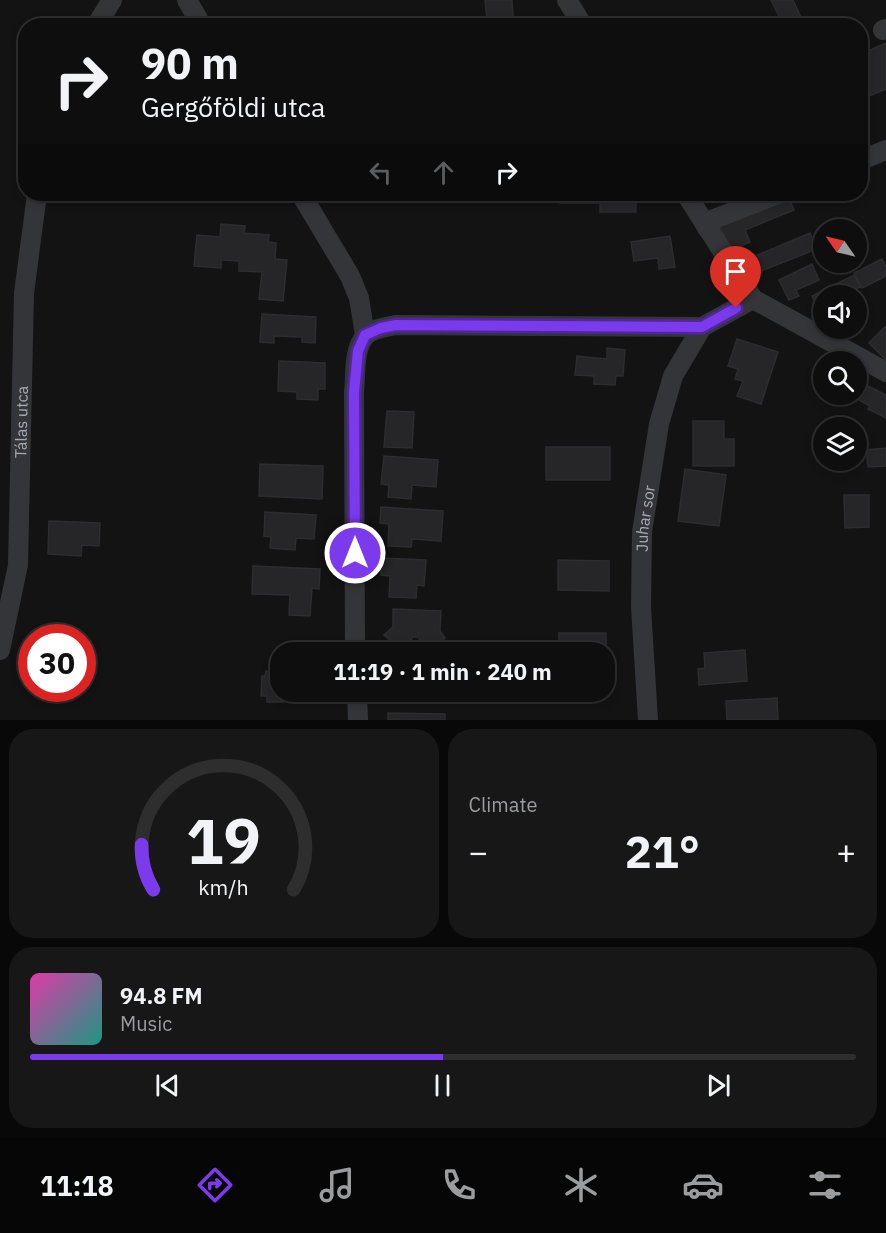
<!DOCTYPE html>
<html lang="en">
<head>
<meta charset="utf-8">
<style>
  body { margin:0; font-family:"IBM Plex Sans",sans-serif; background:#171718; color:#f1f3f6; height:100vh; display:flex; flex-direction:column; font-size:22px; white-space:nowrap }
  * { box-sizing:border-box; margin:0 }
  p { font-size:20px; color:#9b9c9e }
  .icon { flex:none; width:33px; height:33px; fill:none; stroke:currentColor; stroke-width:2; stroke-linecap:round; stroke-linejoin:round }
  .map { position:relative; height:720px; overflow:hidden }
  .sheet { display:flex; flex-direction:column; gap:9px; padding:9px; background:#080808; flex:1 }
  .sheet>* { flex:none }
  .guide { position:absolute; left:18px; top:18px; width:850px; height:183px; border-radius:24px; box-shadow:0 3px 9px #0003,0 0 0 2px #2e2e2f; background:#0e0e0f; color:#f1f3f6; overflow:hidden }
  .needle { width:39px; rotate:304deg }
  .fabs { position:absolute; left:813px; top:219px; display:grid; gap:12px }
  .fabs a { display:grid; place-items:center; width:54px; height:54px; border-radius:50%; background:#0e0e0f; box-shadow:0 3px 9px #0003,0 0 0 2px #2e2e2f; font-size:30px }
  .speed { position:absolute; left:18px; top:624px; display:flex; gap:12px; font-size:30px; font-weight:700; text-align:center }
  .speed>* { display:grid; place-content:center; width:78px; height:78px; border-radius:50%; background:#0e0e0f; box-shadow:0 3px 9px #0003,0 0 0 2px #2e2e2f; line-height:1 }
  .speed .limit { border:9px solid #d22; background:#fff; color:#111 }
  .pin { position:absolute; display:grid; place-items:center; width:51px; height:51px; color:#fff; margin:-62px -26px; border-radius:50% 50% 50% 0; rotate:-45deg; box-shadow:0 0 6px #0007 }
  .pin .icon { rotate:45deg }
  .me { position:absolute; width:66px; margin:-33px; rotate:0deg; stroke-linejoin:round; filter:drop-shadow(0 0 4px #0008) }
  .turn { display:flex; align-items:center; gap:21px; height:126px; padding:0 24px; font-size:27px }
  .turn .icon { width:78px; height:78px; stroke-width:2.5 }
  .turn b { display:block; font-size:42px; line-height:51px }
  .lanes { display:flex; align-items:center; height:57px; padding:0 24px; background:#0003; justify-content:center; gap:30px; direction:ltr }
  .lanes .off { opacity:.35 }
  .big { font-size:45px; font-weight:700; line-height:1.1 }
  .sheet .tile { flex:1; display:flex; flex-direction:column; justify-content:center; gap:9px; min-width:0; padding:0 21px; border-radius:24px; background:#171718 }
  .sheet .dial { align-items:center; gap:0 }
  .dial svg { height:156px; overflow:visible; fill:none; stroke:#2e2e2f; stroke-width:7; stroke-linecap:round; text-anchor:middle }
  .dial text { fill:#f1f3f6; stroke:none }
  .song { display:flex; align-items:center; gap:18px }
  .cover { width:72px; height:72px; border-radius:9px; background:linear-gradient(135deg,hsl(320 70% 55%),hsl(170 70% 35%)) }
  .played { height:6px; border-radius:3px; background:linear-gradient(90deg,#7c3aed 50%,#2e2e2f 50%) }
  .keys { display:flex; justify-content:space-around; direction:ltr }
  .heat { display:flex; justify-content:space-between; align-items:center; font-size:33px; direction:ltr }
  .sheet .tiles { flex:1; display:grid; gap:9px; grid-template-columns:1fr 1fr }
  .tile:last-child { grid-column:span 2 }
  .trip { position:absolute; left:270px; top:642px; width:345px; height:60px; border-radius:24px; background:#0e0e0f; box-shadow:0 3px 9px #0003,0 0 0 2px #2e2e2f; font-weight:700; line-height:60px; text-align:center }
  .tab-bar { display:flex; height:96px; justify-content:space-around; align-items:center; background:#060606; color:#9b9c9e }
  .tab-bar .icon { width:42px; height:42px }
  .tab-bar .on { color:#7c3aed }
  .tab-bar b { font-size:27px; color:#f1f3f6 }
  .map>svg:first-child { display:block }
</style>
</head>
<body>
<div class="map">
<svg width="886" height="720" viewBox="0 0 886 720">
  <rect width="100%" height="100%" fill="#131314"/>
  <!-- building -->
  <path fill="#262628" stroke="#2d2d30" stroke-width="1.5" d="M485,0H512L513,17L487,19Z
    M771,0H793L805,26H784Z
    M633,18L636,26H609Z
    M886,43V89L864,98L861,92V54Z
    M560,194H636V212H600V203H560Z
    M788,195L794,210L745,230L750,242L730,250L719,224Z
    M221,224L245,226L244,233L269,235L268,242L276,243L275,259L287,260L283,301L259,299L262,272L239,271V261L221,260V268L194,266L197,235L220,237Z
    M810,233L817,249L759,272L753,257Z
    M670,236L675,267L659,269L658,258L634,261L631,242Z
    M882,259L886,267V276L862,288L854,273Z
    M812,264L819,280L796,290L799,296L789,300L779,280Z
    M854,275L860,287L846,293L847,296H824V320L812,296Z
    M262,314L316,317L315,343L302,342V337L274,336V343L260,342Z
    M886,326V360L869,343Z
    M737,339L778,352L761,404L737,396L743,381L735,379L738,369L728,366Z
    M607,348L625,350L623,376H616L615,385L594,384V376L575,375L577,356L607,359Z
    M279,361L325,363V389H318V400L297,399V392L278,391Z
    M856,380L886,395V418L868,409L870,406L848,394H856Z
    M387,411L414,412L412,448L384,447Z
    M693,421H724V439H734V466H693Z
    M546,447H610V480H546Z
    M886,448V466L868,467L866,450Z
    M384,456L438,460L436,487L412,485L411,499L388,497L389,485L381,484Z
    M260,464L323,466L322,499L259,496Z
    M685,469L726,475L719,526L678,521Z
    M844,495H869V527L845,528Z
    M381,507L443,511L441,541L412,539L411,547L388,546L389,524L380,523Z
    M265,512L316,515L314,539L296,538L295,550L270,548L271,537L264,536Z
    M49,521L100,523L99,546L82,545L81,556L48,554Z
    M382,558L426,560L424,586L417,585L416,598L389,597L390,576L381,575Z
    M558,560L609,561V591L558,590Z
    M253,566L320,569L319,589L312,588L310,616L289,615L290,595L252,594Z
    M393,609L441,611L440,631L445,638L430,652L418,637H413L402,650L384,635L393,627Z
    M559,633H606V652H547L544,649L559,641Z
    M745,650L747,681L699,685L698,669L705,668L704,653Z
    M266,671L280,672V692H312V703H297V695H284V702H267V696H261L262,676H265Z
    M397,692H431L430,699L397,696Z
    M777,698L778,720H727L726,701Z
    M388,713L445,714V720H388Z"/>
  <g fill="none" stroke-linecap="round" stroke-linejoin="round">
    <!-- minor -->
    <g stroke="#343539" stroke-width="20">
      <path d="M187,0L202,26"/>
      <path d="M567,0L583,26"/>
      <path d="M96,26L112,0"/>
      <path d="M883,30L886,29"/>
      <path d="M861,160L886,150"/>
      <path d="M301,194L350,276L359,298L365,335"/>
      <path d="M686,194L753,299L886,372"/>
      <path d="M707,228L714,219L778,194"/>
      <path id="s1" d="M0,650L18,565L24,293L37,194"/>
      <path d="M355,652L354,392C356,376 353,350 365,336C371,329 386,327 396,325L702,327L753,299"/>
      <path d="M357,692L358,720"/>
      <path id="s2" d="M648,720L641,607L642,532L659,424L673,376L702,327"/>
    </g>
  </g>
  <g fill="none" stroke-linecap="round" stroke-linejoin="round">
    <defs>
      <path id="route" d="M355,553L354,392L358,351L365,335L381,328L396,325L702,327L736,308"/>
    </defs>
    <!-- route casing -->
    <use href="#route" stroke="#51269a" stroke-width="15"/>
    <!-- route -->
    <use href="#route" stroke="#7c3aed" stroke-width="10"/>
  </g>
  <g text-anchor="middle" stroke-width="6" stroke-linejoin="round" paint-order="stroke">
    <!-- street labels -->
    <g font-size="16" fill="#a5acb4" stroke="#0e0e0f">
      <text dy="6" stroke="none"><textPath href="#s1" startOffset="230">Tálas utca</textPath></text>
      <text dy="6" stroke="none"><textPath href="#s2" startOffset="202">Juhar sor</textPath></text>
    </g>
  </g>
</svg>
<div class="fabs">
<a><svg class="needle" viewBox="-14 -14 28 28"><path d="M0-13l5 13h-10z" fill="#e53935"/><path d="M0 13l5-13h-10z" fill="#9b9c9e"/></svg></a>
<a><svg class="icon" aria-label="sound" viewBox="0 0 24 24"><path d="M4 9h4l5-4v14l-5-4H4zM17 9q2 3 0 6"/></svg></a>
<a><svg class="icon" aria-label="search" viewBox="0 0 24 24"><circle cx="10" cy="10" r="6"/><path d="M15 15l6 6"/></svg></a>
<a><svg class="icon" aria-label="layers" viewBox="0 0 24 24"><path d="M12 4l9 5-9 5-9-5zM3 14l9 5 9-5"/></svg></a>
</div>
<div class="speed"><div class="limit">30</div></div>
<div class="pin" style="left:736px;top:308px;background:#d93025"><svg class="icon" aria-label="arrive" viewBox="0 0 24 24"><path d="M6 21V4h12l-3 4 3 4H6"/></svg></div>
<svg class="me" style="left:355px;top:553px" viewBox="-20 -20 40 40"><circle r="17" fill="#7c3aed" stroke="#fff" stroke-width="3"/><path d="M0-11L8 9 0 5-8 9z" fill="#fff"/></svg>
<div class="trip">11:19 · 1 min · 240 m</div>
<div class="guide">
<div class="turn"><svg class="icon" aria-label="right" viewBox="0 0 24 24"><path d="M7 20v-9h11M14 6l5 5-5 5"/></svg><div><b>90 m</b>Gergőföldi utca</div></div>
<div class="lanes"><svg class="icon off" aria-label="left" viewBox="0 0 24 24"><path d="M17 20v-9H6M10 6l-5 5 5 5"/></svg><svg class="icon off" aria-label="ahead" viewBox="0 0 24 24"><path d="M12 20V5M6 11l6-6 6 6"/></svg><svg class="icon" aria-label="right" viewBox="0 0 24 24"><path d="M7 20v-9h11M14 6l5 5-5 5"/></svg></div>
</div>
</div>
<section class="sheet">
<div class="tiles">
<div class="tile dial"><svg viewBox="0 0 100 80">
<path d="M14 69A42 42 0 1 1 86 69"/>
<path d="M14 69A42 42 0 0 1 8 46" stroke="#7c3aed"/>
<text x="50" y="56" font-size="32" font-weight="700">19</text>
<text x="50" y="72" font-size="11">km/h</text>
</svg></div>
<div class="tile"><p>Climate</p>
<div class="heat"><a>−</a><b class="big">21°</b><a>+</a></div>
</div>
<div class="tile">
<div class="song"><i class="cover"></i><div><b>94.8 FM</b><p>Music</p></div></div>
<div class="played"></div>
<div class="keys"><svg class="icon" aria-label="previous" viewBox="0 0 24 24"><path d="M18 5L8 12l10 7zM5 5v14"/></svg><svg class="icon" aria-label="pause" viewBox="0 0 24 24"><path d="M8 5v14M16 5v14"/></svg><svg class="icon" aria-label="next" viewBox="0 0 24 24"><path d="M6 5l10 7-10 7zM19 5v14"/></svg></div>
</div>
</div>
</section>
<nav class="tab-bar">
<b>11:18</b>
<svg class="icon on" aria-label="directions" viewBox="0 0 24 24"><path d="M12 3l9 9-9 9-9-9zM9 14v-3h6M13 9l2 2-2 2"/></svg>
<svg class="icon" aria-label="music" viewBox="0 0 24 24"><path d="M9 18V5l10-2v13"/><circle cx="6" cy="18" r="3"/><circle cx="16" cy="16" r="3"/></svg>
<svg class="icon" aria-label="phone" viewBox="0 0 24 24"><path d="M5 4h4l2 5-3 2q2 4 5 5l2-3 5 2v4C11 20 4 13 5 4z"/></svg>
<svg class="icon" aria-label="climate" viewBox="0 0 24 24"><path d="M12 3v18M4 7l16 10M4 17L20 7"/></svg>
<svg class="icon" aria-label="car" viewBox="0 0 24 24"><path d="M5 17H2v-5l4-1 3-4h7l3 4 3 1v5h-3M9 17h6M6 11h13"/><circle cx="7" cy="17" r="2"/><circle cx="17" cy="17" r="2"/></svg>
<svg class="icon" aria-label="filters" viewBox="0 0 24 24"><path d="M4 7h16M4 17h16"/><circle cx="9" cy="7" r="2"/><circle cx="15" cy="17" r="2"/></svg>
</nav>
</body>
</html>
